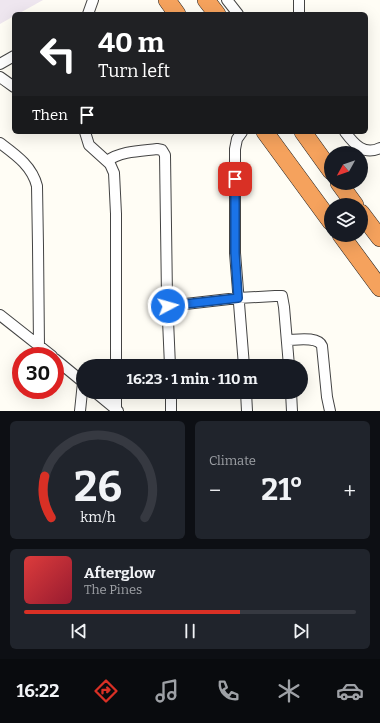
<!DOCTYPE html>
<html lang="en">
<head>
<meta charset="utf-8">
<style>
  body { margin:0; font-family:Bitter,serif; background:#20242c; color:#f1f3f6; height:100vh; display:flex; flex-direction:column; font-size:15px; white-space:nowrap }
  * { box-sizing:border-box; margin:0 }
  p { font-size:13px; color:#9ea1a6 }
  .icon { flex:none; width:22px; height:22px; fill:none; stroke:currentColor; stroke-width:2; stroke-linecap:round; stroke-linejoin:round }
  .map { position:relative; height:411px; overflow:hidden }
  .side { display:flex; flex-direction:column; gap:10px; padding:10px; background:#0d0f14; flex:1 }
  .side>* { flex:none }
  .top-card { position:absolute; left:12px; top:12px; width:356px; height:122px; border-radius:6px; box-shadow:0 4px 16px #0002; background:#202124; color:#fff; overflow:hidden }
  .needle { width:26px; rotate:230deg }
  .tools { position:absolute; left:324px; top:146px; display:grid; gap:8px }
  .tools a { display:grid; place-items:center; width:44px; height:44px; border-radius:50%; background:#171b24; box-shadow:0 4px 16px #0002; font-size:20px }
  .speed { position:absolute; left:12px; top:347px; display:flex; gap:8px; font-size:20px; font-weight:700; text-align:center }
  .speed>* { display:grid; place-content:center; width:52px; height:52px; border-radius:50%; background:#171b24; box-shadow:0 4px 16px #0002; line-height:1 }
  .speed .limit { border:6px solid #d22; background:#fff; color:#111 }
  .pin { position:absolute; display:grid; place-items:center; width:34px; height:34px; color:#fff; margin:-17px; border-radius:8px; box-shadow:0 2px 6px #0006 }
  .me { position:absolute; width:44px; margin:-22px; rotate:84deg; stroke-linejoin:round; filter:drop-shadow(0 0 3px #0008) }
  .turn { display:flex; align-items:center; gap:14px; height:84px; padding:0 20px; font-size:18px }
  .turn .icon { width:52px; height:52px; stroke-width:2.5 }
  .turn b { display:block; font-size:28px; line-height:34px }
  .then { display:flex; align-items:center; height:38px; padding:0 20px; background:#0003; gap:8px; font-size:15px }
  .big { font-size:30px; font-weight:700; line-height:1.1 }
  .side .tile { flex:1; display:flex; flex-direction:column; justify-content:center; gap:6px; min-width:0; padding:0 14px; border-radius:6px; background:#20242c }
  .side .dial { align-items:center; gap:0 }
  .dial svg { height:104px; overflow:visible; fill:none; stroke:#363941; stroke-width:7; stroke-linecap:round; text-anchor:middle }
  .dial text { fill:#f1f3f6; stroke:none }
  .song { display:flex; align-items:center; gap:12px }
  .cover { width:48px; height:48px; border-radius:6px; background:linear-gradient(135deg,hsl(0 70% 55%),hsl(350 70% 35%)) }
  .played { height:4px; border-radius:2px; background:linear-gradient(90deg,#d93025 65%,#363941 65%) }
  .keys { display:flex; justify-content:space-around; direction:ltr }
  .heat { display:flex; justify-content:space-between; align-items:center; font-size:22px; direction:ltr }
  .side .tiles { flex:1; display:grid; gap:10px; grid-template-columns:1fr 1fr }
  .tile:last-child { grid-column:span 2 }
  .trip { position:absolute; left:76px; top:359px; width:232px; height:40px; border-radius:20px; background:#171b24; box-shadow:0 4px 16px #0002; font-weight:700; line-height:40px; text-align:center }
  .dock { display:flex; height:64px; justify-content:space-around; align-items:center; background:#090b0e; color:#9ea1a6 }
  .dock .icon { width:28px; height:28px }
  .dock .selected { color:#d93025 }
  .dock b { font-size:18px; color:#f1f3f6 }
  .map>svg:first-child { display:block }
</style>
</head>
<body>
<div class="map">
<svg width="380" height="411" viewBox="0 0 380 411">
  <rect width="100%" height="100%" fill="#fffdf5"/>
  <!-- industrial -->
  <path fill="#eee6ef" d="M0,0H43L18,14H14V16L0,24Z"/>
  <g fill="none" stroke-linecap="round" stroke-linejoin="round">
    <defs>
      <path id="street" d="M227,0L238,14
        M299,0V14
        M88,14L93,0
        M0,64L14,56
        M0,77L14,87
        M85,132L89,145L110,164L114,173L116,214V366
        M242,132L237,139L235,149V253L244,366
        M345,132C354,144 364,156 380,148
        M0,143C16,155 32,166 37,186L38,246L39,346
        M107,161C121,151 140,151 157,149L162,150L165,155L167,297L170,366
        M168,306L238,298L275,296H282L284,307L289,366
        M0,315L52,356
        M287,340C296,340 318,336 322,346L327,397L330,411
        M55,359L83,382
        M95,392L118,411
        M171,392V411
        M246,392L247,411
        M291,392L292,411
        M116,410V392
        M80,411L83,382"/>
      <path id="highway" d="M167,0L177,14
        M206,0L217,14
        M265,132L331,222
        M303,132L331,171
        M339,183L355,205
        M361,213L380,238
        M341,235L380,288"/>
    </defs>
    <!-- street casing -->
    <use href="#street" stroke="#444" stroke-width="12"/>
    <!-- highway casing -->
    <use href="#highway" stroke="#222" stroke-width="18"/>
    <!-- street -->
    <use href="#street" stroke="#fff" stroke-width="10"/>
    <!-- highway -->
    <use href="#highway" stroke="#f5a25d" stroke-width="17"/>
  </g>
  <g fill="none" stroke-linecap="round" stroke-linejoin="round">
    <defs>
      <path id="route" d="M168,306L238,298L235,253V179"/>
    </defs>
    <!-- route casing -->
    <use href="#route" stroke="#114b97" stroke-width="10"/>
    <!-- route -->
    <use href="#route" stroke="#1a73e8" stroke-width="7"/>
  </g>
</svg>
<div class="tools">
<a><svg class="needle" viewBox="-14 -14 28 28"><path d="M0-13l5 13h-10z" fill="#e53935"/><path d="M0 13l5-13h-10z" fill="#9ea1a6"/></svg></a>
<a><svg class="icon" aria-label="layers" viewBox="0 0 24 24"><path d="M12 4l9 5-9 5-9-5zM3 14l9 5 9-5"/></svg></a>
</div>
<div class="speed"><div class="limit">30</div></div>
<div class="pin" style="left:235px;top:179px;background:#d93025"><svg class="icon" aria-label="arrive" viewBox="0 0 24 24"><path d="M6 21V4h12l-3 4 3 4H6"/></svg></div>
<svg class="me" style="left:168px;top:306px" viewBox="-20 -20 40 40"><circle r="17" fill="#1a73e8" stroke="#fff" stroke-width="3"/><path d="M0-11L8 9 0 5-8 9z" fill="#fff"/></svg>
<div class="trip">16:23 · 1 min · 110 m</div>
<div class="top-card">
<div class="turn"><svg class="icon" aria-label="left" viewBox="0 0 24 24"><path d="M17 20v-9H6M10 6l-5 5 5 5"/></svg><div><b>40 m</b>Turn left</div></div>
<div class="then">Then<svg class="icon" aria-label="arrive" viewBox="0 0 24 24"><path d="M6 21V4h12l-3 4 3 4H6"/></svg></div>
</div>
</div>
<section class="side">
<div class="tiles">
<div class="tile dial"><svg viewBox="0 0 100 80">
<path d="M14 69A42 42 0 1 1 86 69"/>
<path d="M14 69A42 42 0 0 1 9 37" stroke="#d93025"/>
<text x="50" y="56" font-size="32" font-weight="700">26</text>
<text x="50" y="72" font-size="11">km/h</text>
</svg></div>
<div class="tile"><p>Climate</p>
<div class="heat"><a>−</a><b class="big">21°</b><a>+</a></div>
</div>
<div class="tile">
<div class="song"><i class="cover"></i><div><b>Afterglow</b><p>The Pines</p></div></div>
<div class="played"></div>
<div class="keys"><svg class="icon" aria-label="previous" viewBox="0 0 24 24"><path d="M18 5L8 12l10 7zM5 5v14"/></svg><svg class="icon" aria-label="pause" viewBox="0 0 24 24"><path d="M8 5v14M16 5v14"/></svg><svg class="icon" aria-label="next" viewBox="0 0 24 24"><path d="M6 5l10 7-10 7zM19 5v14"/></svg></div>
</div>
</div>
</section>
<nav class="dock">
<b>16:22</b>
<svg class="icon selected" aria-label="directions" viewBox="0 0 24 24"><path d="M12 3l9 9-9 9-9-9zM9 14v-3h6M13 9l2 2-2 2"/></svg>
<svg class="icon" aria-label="music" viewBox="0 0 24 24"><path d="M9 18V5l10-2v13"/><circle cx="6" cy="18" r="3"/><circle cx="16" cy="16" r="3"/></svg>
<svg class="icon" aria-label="phone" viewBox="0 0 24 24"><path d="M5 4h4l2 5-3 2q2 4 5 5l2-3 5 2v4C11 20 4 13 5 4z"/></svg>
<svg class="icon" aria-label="climate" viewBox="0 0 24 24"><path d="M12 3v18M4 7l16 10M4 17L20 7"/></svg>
<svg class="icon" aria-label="car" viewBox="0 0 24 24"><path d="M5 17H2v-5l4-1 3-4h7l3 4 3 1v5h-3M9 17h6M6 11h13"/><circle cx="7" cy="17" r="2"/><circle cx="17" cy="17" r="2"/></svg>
</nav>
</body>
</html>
